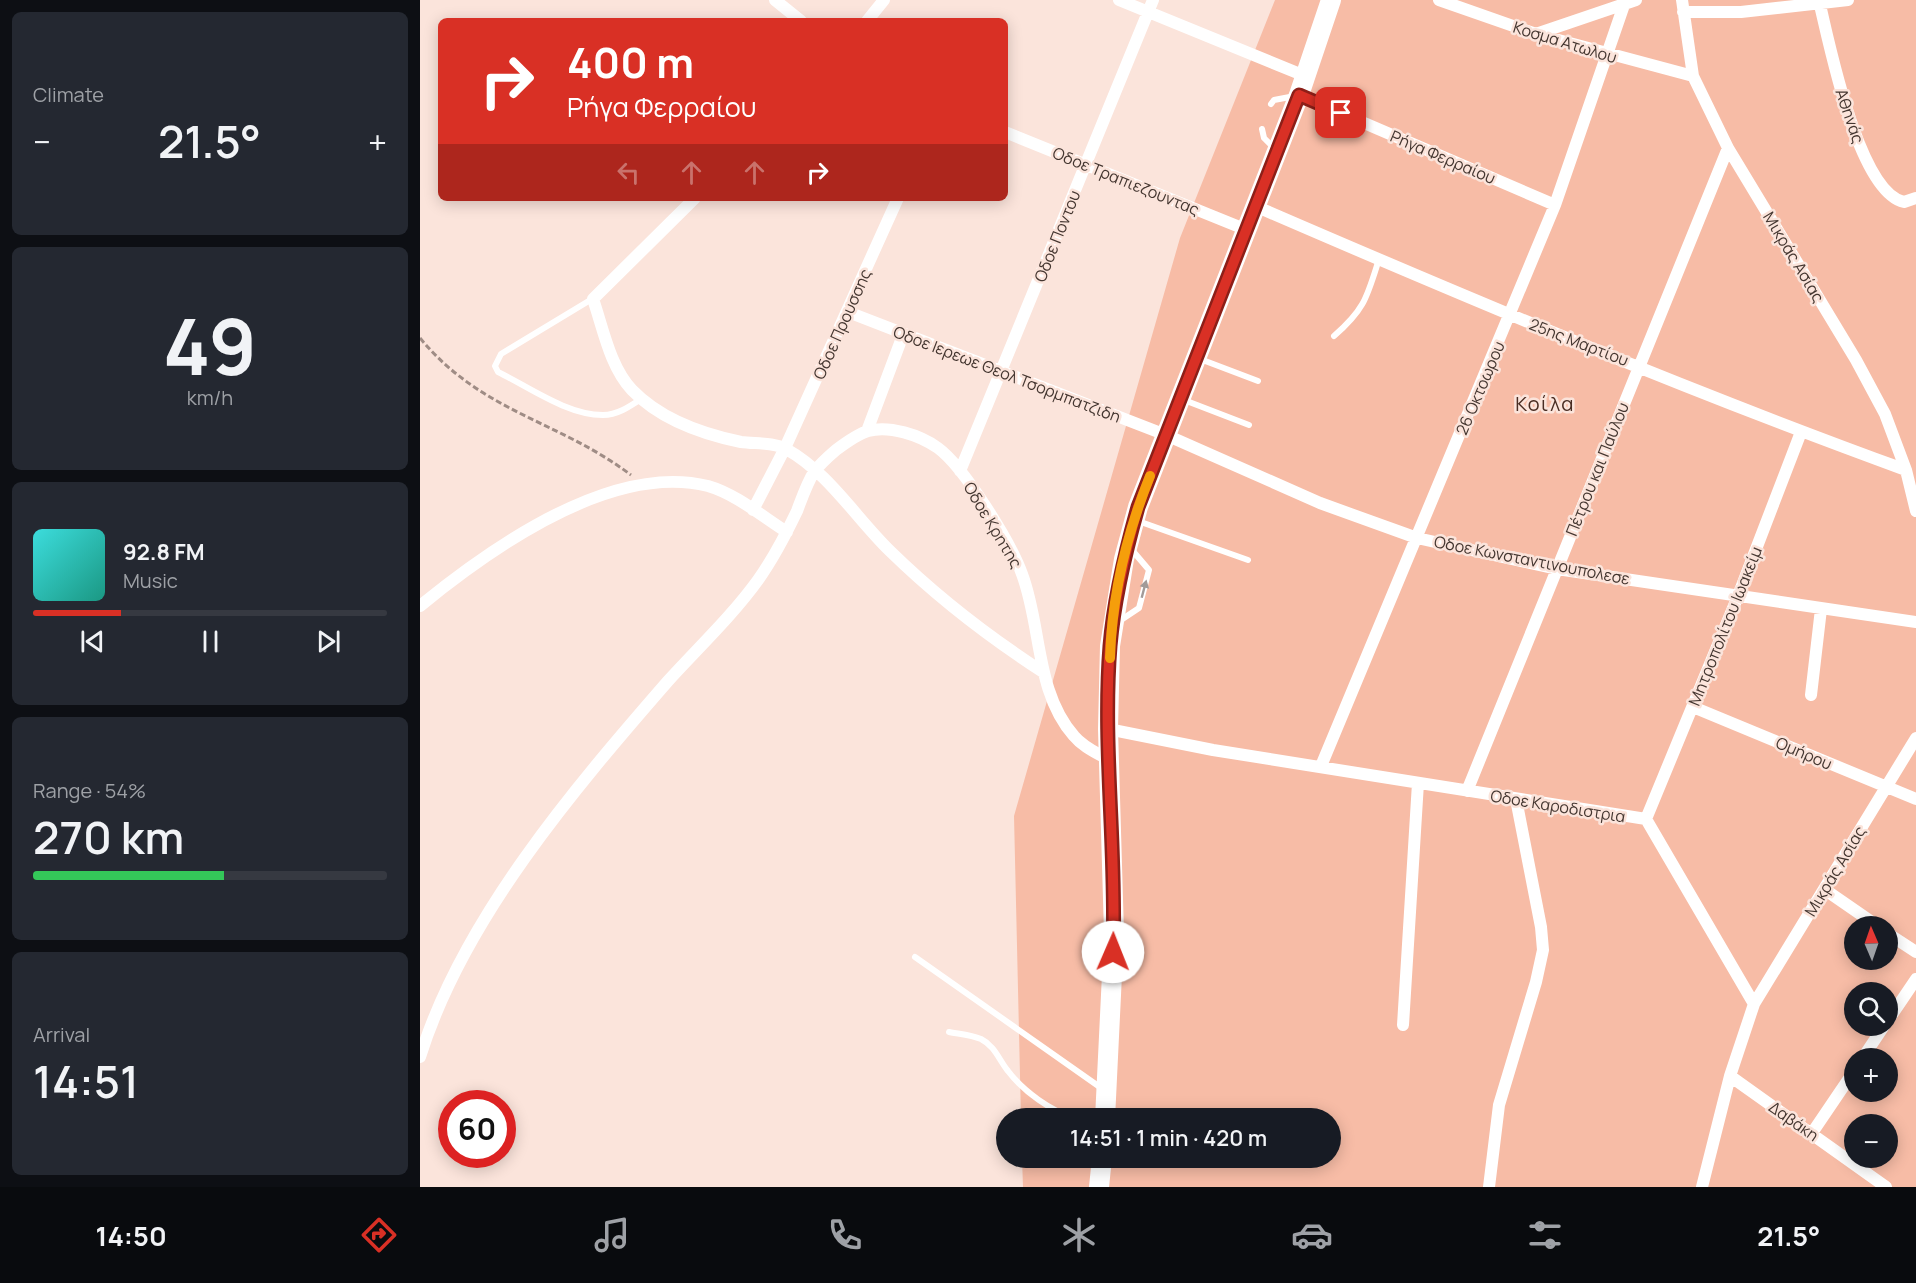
<!DOCTYPE html>
<html lang="en">
<head>
<meta charset="utf-8">
<style>
  body { margin:0; font-family:Manrope,sans-serif; background:#242831; color:#f1f3f6; height:100vh; display:flex; flex-direction:column; font-size:22px; white-space:nowrap }
  * { box-sizing:border-box; margin:0 }
  p { font-size:20px; color:#9ea1a6 }
  .icon { flex:none; width:33px; height:33px; fill:none; stroke:currentColor; stroke-width:2; stroke-linecap:round; stroke-linejoin:round }
  .map { position:relative; flex:1; overflow:hidden }
  .panel { display:flex; flex-direction:column; gap:12px; padding:12px; background:#0d0f14; width:420px }
  .panel>* { flex:none }
  .hud { position:absolute; left:18px; top:18px; width:570px; height:183px; border-radius:9px; box-shadow:0 3px 15px #0003; background:#d93025; color:#fff; overflow:hidden }
  .needle { width:39px; rotate:358deg }
  .controls { position:absolute; left:1424px; top:916px; display:grid; gap:12px }
  .controls a { display:grid; place-items:center; width:54px; height:54px; border-radius:50%; background:#171b24; box-shadow:0 3px 15px #0003; font-size:30px }
  .speed { position:absolute; left:18px; top:1090px; display:flex; gap:12px; font-size:30px; font-weight:700; text-align:center }
  .speed>* { display:grid; place-content:center; width:78px; height:78px; border-radius:50%; background:#171b24; box-shadow:0 3px 15px #0003; line-height:1 }
  .speed .limit { border:9px solid #d22; background:#fff; color:#111 }
  .pin { position:absolute; display:grid; place-items:center; width:51px; height:51px; color:#fff; margin:-26px; border-radius:12px; box-shadow:0 3px 9px #0006 }
  .me { position:absolute; width:66px; margin:-33px; rotate:1deg; stroke-linejoin:round; filter:drop-shadow(0 0 4px #0008) }
  .turn { display:flex; align-items:center; gap:21px; height:126px; padding:0 30px; font-size:27px }
  .turn .icon { width:78px; height:78px; stroke-width:2.5 }
  .turn b { display:block; font-size:42px; line-height:51px }
  .lanes { display:flex; align-items:center; height:57px; padding:0 30px; background:#0003; justify-content:center; gap:30px; direction:ltr }
  .lanes .off { opacity:.35 }
  .big { font-size:45px; font-weight:600; line-height:1.1 }
  .panel .widget { flex:1; display:flex; flex-direction:column; justify-content:center; gap:9px; min-width:0; padding:0 21px; border-radius:9px; background:#242831 }
  .panel .dial { align-items:center; gap:0 }
  .dial b { font-size:78px; line-height:1 }
  .song { display:flex; align-items:center; gap:18px }
  .cover { width:72px; height:72px; border-radius:9px; background:linear-gradient(135deg,hsl(180 70% 55%),hsl(170 70% 35%)) }
  .played { height:6px; border-radius:3px; background:linear-gradient(90deg,#d93025 25%,#363941 25%) }
  .keys { display:flex; justify-content:space-around; direction:ltr }
  .heat { display:flex; justify-content:space-between; align-items:center; font-size:33px; direction:ltr }
  .charge { height:9px; border-radius:4px; background:linear-gradient(90deg,#34c759 54%,#363941 0) }
  .trip { position:absolute; left:576px; top:1108px; width:345px; height:60px; border-radius:30px; background:#171b24; box-shadow:0 3px 15px #0003; font-weight:600; line-height:60px; text-align:center }
  .dock { display:flex; height:96px; justify-content:space-around; align-items:center; background:#090b0e; color:#9ea1a6 }
  .dock .icon { width:42px; height:42px }
  .dock .active { color:#d93025 }
  .dock b { font-size:27px; color:#f1f3f6 }
  main { display:flex; flex:1; min-height:0 }
  .map>svg:first-child { display:block }
</style>
</head>
<body>
<main>
<section class="panel">
<div class="widget"><p>Climate</p>
<div class="heat"><a>−</a><b class="big">21.5°</b><a>+</a></div>
</div>
<div class="widget dial"><b>49</b><p>km/h</p></div>
<div class="widget">
<div class="song"><i class="cover"></i><div><b>92.8 FM</b><p>Music</p></div></div>
<div class="played"></div>
<div class="keys"><svg class="icon" aria-label="previous" viewBox="0 0 24 24"><path d="M18 5L8 12l10 7zM5 5v14"/></svg><svg class="icon" aria-label="pause" viewBox="0 0 24 24"><path d="M8 5v14M16 5v14"/></svg><svg class="icon" aria-label="next" viewBox="0 0 24 24"><path d="M6 5l10 7-10 7zM19 5v14"/></svg></div>
</div>
<div class="widget"><p>Range · 54%</p><b class="big">270 km</b><div class="charge"></div></div>
<div class="widget"><p>Arrival</p><b class="big">14:51</b></div>
</section>
<div class="map">
<svg width="1496" height="1187" viewBox="0 0 1496 1187">
  <rect width="100%" height="100%" fill="#fbe4db"/>
  <!-- green -->
  <path fill="#f7bca6" fill-rule="evenodd" d="M855,0H1496V1187H603L602,1158H910V1119H601L594,816L760,238ZM1434,927H1467V960H1434ZM1434,993H1467V1026H1434ZM1434,1059H1467V1092H1434ZM1434,1125H1467V1158H1434Z"/>
  <g fill="none" stroke-linecap="round" stroke-linejoin="round">
    <!-- path -->
    <path stroke="#9f8c85" stroke-width="3" stroke-dasharray="6 3" stroke-linecap="butt" d="M0,338C62,413 138,420 211,475"/>
    <!-- lane -->
    <path stroke="#fff" stroke-width="6" d="M851,104L854,100L875,96
      M842,129L844,138L854,148
      M172,299L81,354L75,366L78,372C109,387 147,415 183,415C197,415 209,407 221,399
      M914,336C945,309 947,297 959,259
      M780,359L838,381
      M764,400L829,425
      M718,521L828,560
      M698,622L719,608L729,570L712,550
      M495,957L684,1090
      M529,1032C539,1034 551,1035 561,1039C575,1046 579,1060 588,1071C604,1092 631,1111 656,1119"/>
    <!-- street -->
    <path stroke="#fff" stroke-width="12" d="M355,0L381,21
      M699,0L885,76
      M1019,0L1116,34L1273,76
      M1262,0L1273,76L1308,148L1436,360L1465,414L1486,470L1496,511
      M1400,5C1410,47 1439,192 1484,202L1496,198
      M1263,12H1321L1428,0
      M447,21L464,0
      M1116,34L1216,0
      M879,95L1135,205
      M585,132L827,230
      M275,198L173,299C183,328 190,367 212,390C240,419 282,434 321,442C335,444 353,442 366,449C408,472 436,518 470,551C516,596 569,637 623,672
      M835,206C1050,299 1266,390 1486,470
      M428,312L746,435L900,503L997,538L1137,569L1496,622
      M447,431L483,335
      M540,471L733,0
      M333,510L365,448L478,198
      M0,606C71,548 191,462 288,486C316,494 343,517 367,532
      M1391,695L1401,609
      M1273,707L1496,799
      M688,729L793,750L1226,819
      M901,766L1135,205L1204,5
      M1047,791L1308,148
      M1226,819L1318,596L1381,432
      M1226,819L1334,1004
      M1404,889L1459,927
      M1467,933L1496,952
      M1467,1022L1496,979
      M983,1025L998,783
      M0,1057C43,919 154,789 248,681C278,648 312,616 338,580C353,559 366,534 377,511C382,498 387,483 394,472C400,464 409,456 416,450C424,444 438,434 448,431C469,425 500,435 518,448C544,467 591,543 602,574C622,627 615,692 654,736C663,747 677,753 689,760
      M1442,1059L1464,1026
      M1310,1076L1466,1187
      M1392,1133L1434,1071
      M1069,1187L1079,1105L1116,982L1123,950L1121,927L1096,799
      M1282,1187L1310,1076L1334,1004L1496,738"/>
    <!-- primary -->
    <path stroke="#fff" stroke-width="20" d="M685,1119L694,933L688,729L690,646L704,559L718,507L879,95L911,0
      M679,1187L682,1158"/>
  </g>
  <!-- one-way arrows -->
  <defs><path id="oneway-solid" d="M-6-.8H1V-3.2L6.5 0L1 3.2V.8H-6Z" transform="scale(1.5)"/></defs>
  <use fill="#a29a98" href="#oneway-solid" transform="translate(724 589) rotate(-75)"/>
  <g fill="none" stroke-linecap="round" stroke-linejoin="round">
    <defs>
      <path id="route" d="M693,952C697,850 682,747 690,646C694,598 705,553 718,507L879,95L921,113"/>
    </defs>
    <!-- route casing -->
    <use href="#route" stroke="#8d1f18" stroke-width="15"/>
    <!-- route -->
    <use href="#route" stroke="#d93025" stroke-width="10"/>
    <!-- slow -->
    <path stroke="#f59e0b" stroke-width="10" d="M690,658C692,595 707,533 730,476"/>
  </g>
  <g text-anchor="middle" stroke-width="5" stroke-linejoin="round" paint-order="stroke">
    <!-- street labels -->
    <g font-size="16" fill="#443630" stroke="#fbe4db">
      <text transform="translate(1145 42) rotate(17)" y="6">Κοσμα Ατωλου</text>
      <text transform="translate(1430 116) rotate(71)" y="6">Αθηνάς</text>
      <text transform="translate(1023 157) rotate(23)" y="6">Ρήγα Φερραίου</text>
      <text transform="translate(706 181) rotate(22)" y="6">Oδοε Τραπιεζουντας</text>
      <text transform="translate(637 236) rotate(-68)" y="6">Oδοε Ποντου</text>
      <text transform="translate(1374 257) rotate(59)" y="6">Μικράς Ασίας</text>
      <text transform="translate(422 324) rotate(-66)" y="6">Oδοε Προυσσης</text>
      <text transform="translate(1159 342) rotate(21)" y="6">25ης Μαρτίου</text>
      <text transform="translate(587 374) rotate(21)" y="6">Oδοε Ιερεωε Θεολ Τσορμπατζιδη</text>
      <text transform="translate(1060 388) rotate(-67)" y="6">26 Οκτοωρου</text>
      <text transform="translate(1177 469) rotate(-68)" y="6">Πέτρου και Παύλου</text>
      <text transform="translate(573 525) rotate(59)" y="6">Oδοε Κρητης</text>
      <text transform="translate(1112 560) rotate(11)" y="6">Oδοε Κωνσταντινουπολεσε</text>
      <text transform="translate(1305 626) rotate(-68)" y="6">Μητροπολίτου Ιωακείμ</text>
      <text transform="translate(1384 753) rotate(23)" y="6">Ομήρου</text>
      <text transform="translate(1138 806) rotate(9)" y="6">Oδοε Καροδιστρια</text>
      <text transform="translate(1415 871) rotate(-59)" y="6">Μικράς Ασίας</text>
      <text transform="translate(1374 1121) rotate(35)" y="6">Δαβάκη</text>
    </g>
    <!-- quarter labels -->
    <g font-size="20" letter-spacing="1.5" fill="#4a2d23" stroke="#fbe4db">
      <text x="1125" y="411">Κοίλα</text>
    </g>
  </g>
</svg>
<div class="controls">
<a><svg class="needle" viewBox="-14 -14 28 28"><path d="M0-13l5 13h-10z" fill="#e53935"/><path d="M0 13l5-13h-10z" fill="#9ea1a6"/></svg></a>
<a><svg class="icon" aria-label="search" viewBox="0 0 24 24"><circle cx="10" cy="10" r="6"/><path d="M15 15l6 6"/></svg></a>
<a>+</a>
<a>−</a>
</div>
<div class="speed"><div class="limit">60</div></div>
<div class="pin" style="left:921px;top:113px;background:#d93025"><svg class="icon" aria-label="arrive" viewBox="0 0 24 24"><path d="M6 21V4h12l-3 4 3 4H6"/></svg></div>
<svg class="me" style="left:693px;top:952px" viewBox="-20 -20 40 40"><circle r="19" fill="#fff"/><path d="M0-13L10 11 0 6-10 11z" fill="#d93025"/></svg>
<div class="trip">14:51 · 1 min · 420 m</div>
<div class="hud">
<div class="turn"><svg class="icon" aria-label="right" viewBox="0 0 24 24"><path d="M7 20v-9h11M14 6l5 5-5 5"/></svg><div><b>400 m</b>Ρήγα Φερραίου</div></div>
<div class="lanes"><svg class="icon off" aria-label="left" viewBox="0 0 24 24"><path d="M17 20v-9H6M10 6l-5 5 5 5"/></svg><svg class="icon off" aria-label="ahead" viewBox="0 0 24 24"><path d="M12 20V5M6 11l6-6 6 6"/></svg><svg class="icon off" aria-label="ahead" viewBox="0 0 24 24"><path d="M12 20V5M6 11l6-6 6 6"/></svg><svg class="icon" aria-label="right" viewBox="0 0 24 24"><path d="M7 20v-9h11M14 6l5 5-5 5"/></svg></div>
</div>
</div>
</main>
<nav class="dock">
<b>14:50</b>
<svg class="icon active" aria-label="directions" viewBox="0 0 24 24"><path d="M12 3l9 9-9 9-9-9zM9 14v-3h6M13 9l2 2-2 2"/></svg>
<svg class="icon" aria-label="music" viewBox="0 0 24 24"><path d="M9 18V5l10-2v13"/><circle cx="6" cy="18" r="3"/><circle cx="16" cy="16" r="3"/></svg>
<svg class="icon" aria-label="phone" viewBox="0 0 24 24"><path d="M5 4h4l2 5-3 2q2 4 5 5l2-3 5 2v4C11 20 4 13 5 4z"/></svg>
<svg class="icon" aria-label="climate" viewBox="0 0 24 24"><path d="M12 3v18M4 7l16 10M4 17L20 7"/></svg>
<svg class="icon" aria-label="car" viewBox="0 0 24 24"><path d="M5 17H2v-5l4-1 3-4h7l3 4 3 1v5h-3M9 17h6M6 11h13"/><circle cx="7" cy="17" r="2"/><circle cx="17" cy="17" r="2"/></svg>
<svg class="icon" aria-label="filters" viewBox="0 0 24 24"><path d="M4 7h16M4 17h16"/><circle cx="9" cy="7" r="2"/><circle cx="15" cy="17" r="2"/></svg>
<b>21.5°</b>
</nav>
</body>
</html>
